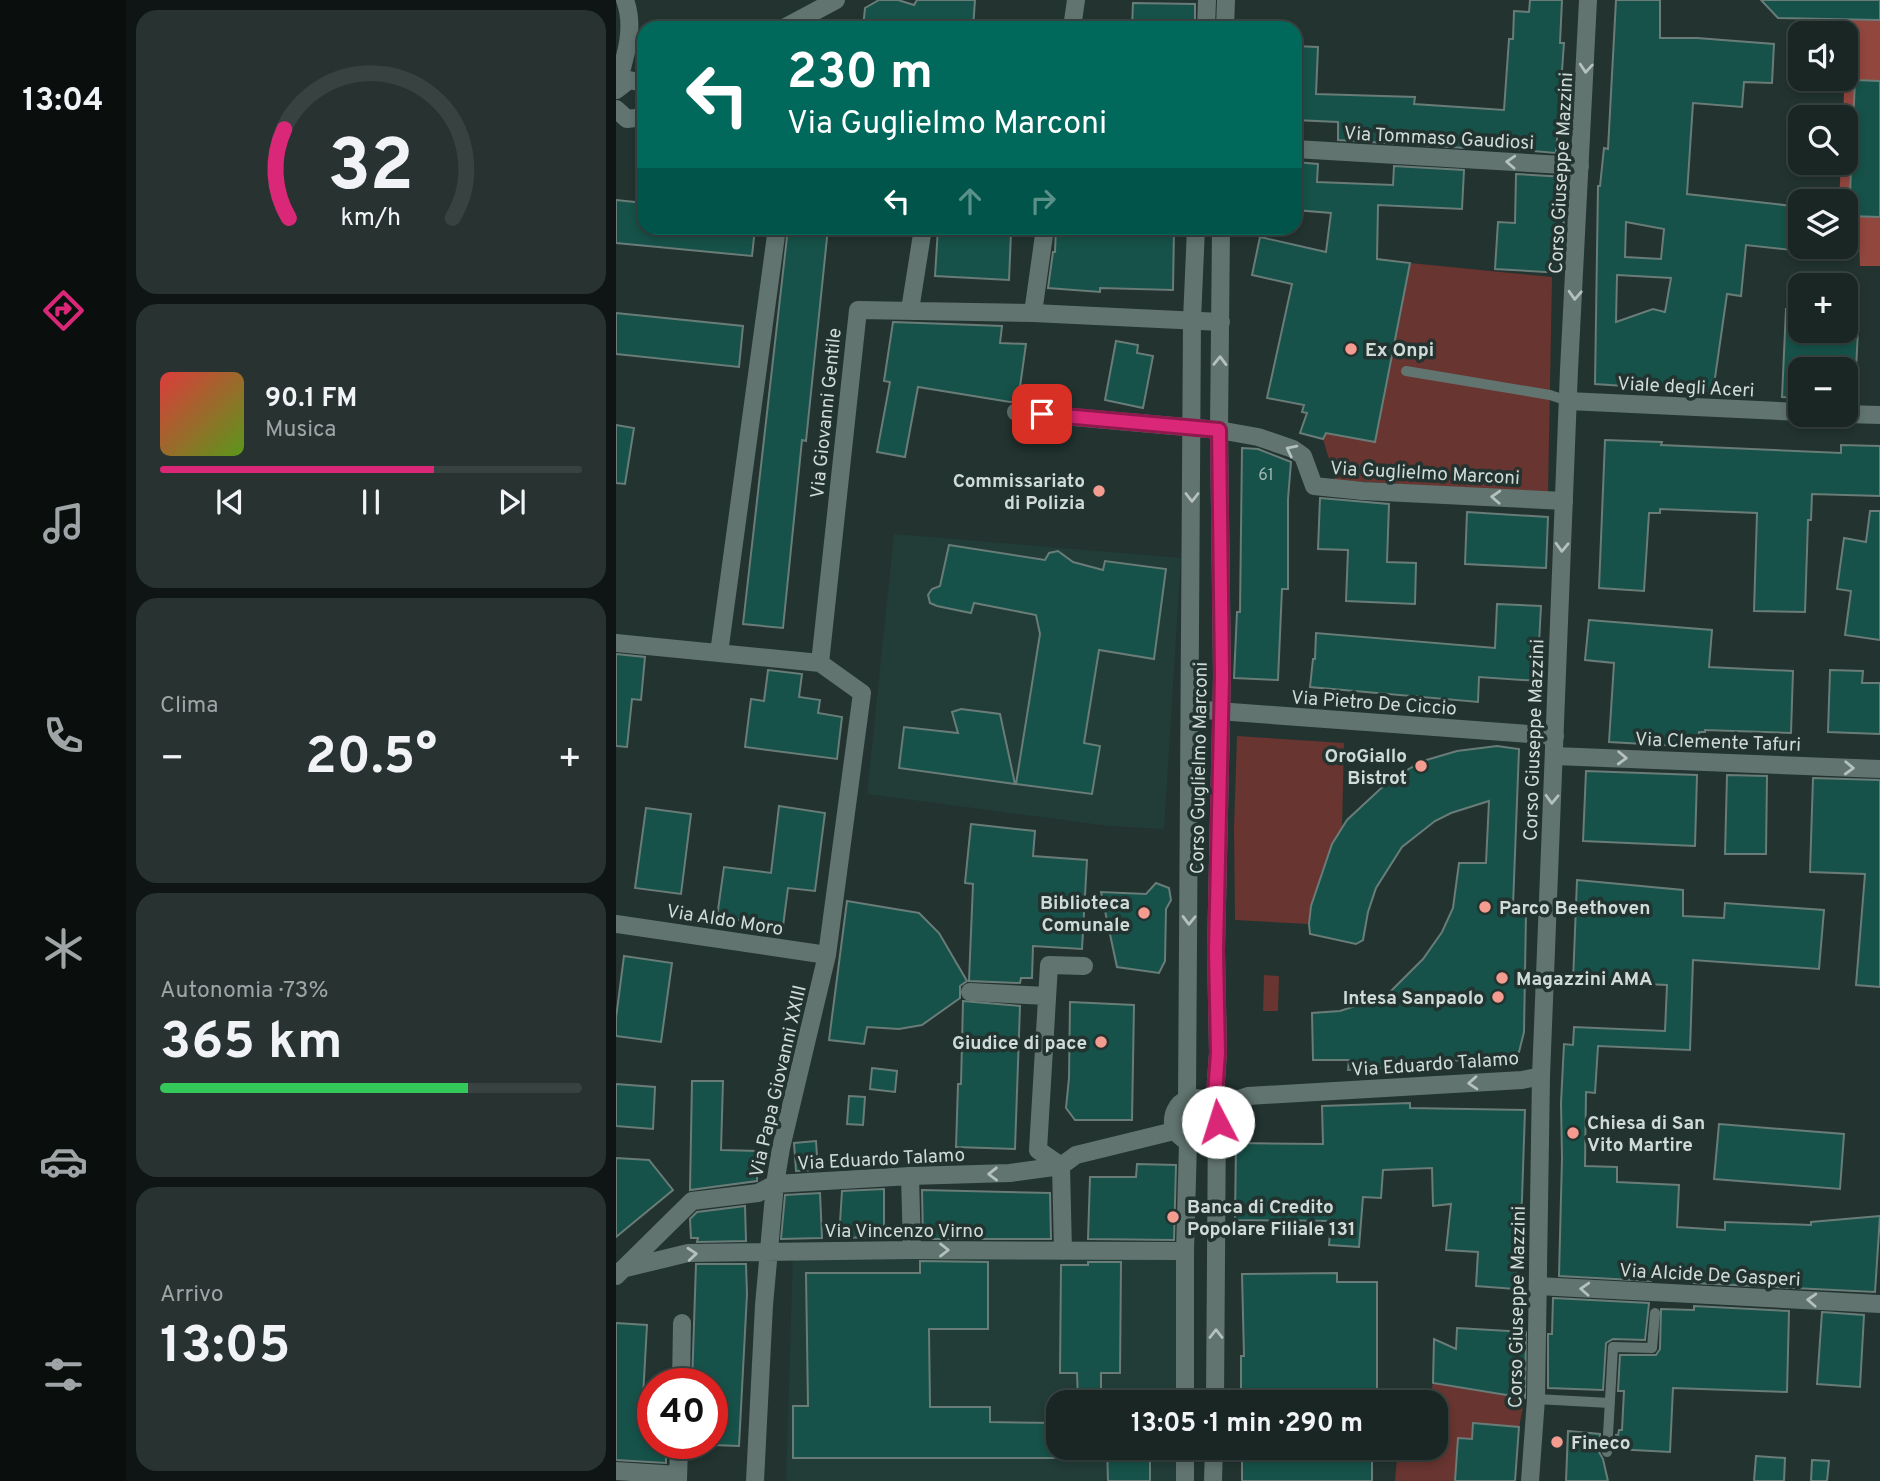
<!DOCTYPE html>
<html lang="it">
<head>
<meta charset="utf-8">
<style>
  body { margin:0; font-family:Overpass,sans-serif; background:#273231; color:#f1f3f6; height:100vh; display:flex; flex-direction:column; font-size:26px; white-space:nowrap }
  * { box-sizing:border-box; margin:0 }
  p { font-size:23px; color:#9fa5a6 }
  .icon { flex:none; width:38px; height:38px; fill:none; stroke:currentColor; stroke-width:2; stroke-linecap:round; stroke-linejoin:round }
  .map { position:relative; flex:1; overflow:hidden }
  .panel { display:flex; flex-direction:column; gap:10px; padding:10px; background:#0e1514; width:490px }
  .panel>* { flex:none }
  .banner { position:absolute; left:21px; top:21px; width:665px; height:214px; border-radius:21px; box-shadow:0 4px 10px #0003,0 0 0 2px #384341; background:#00695c; color:#fff; overflow:hidden }
  .controls { position:absolute; left:1172px; top:21px; display:grid; gap:14px }
  .controls a { display:grid; place-items:center; width:70px; height:70px; border-radius:14px; background:#1a2624; box-shadow:0 4px 10px #0003,0 0 0 2px #384341; font-size:35px }
  .speed { position:absolute; left:21px; top:1368px; display:flex; gap:14px; font-size:35px; font-weight:700; text-align:center }
  .speed>* { display:grid; place-content:center; width:91px; height:91px; border-radius:50%; background:#1a2624; box-shadow:0 4px 10px #0003,0 0 0 2px #384341; line-height:1 }
  .speed .limit { border:10px solid #d22; background:#fff; color:#111 }
  .pin { position:absolute; display:grid; place-items:center; width:60px; height:60px; color:#fff; margin:-30px; border-radius:14px; box-shadow:0 4px 10px #0006 }
  .me { position:absolute; width:77px; margin:-38px; rotate:355deg; stroke-linejoin:round; filter:drop-shadow(0 0 5px #0008) }
  .turn { display:flex; align-items:center; gap:24px; height:147px; padding:0 35px; font-size:32px }
  .turn .icon { width:91px; height:91px; stroke-width:2.5 }
  .turn b { display:block; font-size:49px; line-height:60px }
  .lanes { display:flex; align-items:center; height:66px; padding:0 35px; background:#0003; justify-content:center; gap:35px; direction:ltr }
  .lanes .off { opacity:.35 }
  .big { font-size:52px; font-weight:700; line-height:1.1 }
  .panel .card { flex:1; display:flex; flex-direction:column; justify-content:center; gap:10px; min-width:0; padding:0 24px; border-radius:21px; background:#273231 }
  .panel .dial { align-items:center; gap:0 }
  .dial svg { height:182px; overflow:visible; fill:none; stroke:#384341; stroke-width:7; stroke-linecap:round; text-anchor:middle }
  .dial text { fill:#f1f3f6; stroke:none }
  .song { display:flex; align-items:center; gap:21px }
  .cover { width:84px; height:84px; border-radius:10px; background:linear-gradient(135deg,hsl(0 70% 55%),hsl(90 70% 35%)) }
  .played { height:7px; border-radius:4px; background:linear-gradient(90deg,#db2777 65%,#384341 65%) }
  .keys { display:flex; justify-content:space-around; direction:ltr }
  .heat { display:flex; justify-content:space-between; align-items:center; font-size:38px; direction:ltr }
  .charge { height:10px; border-radius:5px; background:linear-gradient(90deg,#34c759 73%,#384341 0) }
  .trip { position:absolute; left:430px; top:1390px; width:402px; height:70px; border-radius:21px; background:#1a2624; box-shadow:0 4px 10px #0003,0 0 0 2px #384341; font-weight:700; line-height:70px; text-align:center }
  main { display:flex; flex:1; min-height:0 }
  .dock { display:flex; flex-direction:column; width:126px; justify-content:space-around; align-items:center; background:#0a0f0e; color:#9fa5a6 }
  .dock .icon { width:49px; height:49px }
  .dock .selected { color:#db2777 }
  .dock b { font-size:32px; color:#f1f3f6 }
  .map>svg:first-child { display:block }
</style>
</head>
<body>
<main>
<nav class="dock">
<b>13:04</b>
<svg class="icon selected" aria-label="directions" viewBox="0 0 24 24"><path d="M12 3l9 9-9 9-9-9zM9 14v-3h6M13 9l2 2-2 2"/></svg>
<svg class="icon" aria-label="music" viewBox="0 0 24 24"><path d="M9 18V5l10-2v13"/><circle cx="6" cy="18" r="3"/><circle cx="16" cy="16" r="3"/></svg>
<svg class="icon" aria-label="phone" viewBox="0 0 24 24"><path d="M5 4h4l2 5-3 2q2 4 5 5l2-3 5 2v4C11 20 4 13 5 4z"/></svg>
<svg class="icon" aria-label="climate" viewBox="0 0 24 24"><path d="M12 3v18M4 7l16 10M4 17L20 7"/></svg>
<svg class="icon" aria-label="car" viewBox="0 0 24 24"><path d="M5 17H2v-5l4-1 3-4h7l3 4 3 1v5h-3M9 17h6M6 11h13"/><circle cx="7" cy="17" r="2"/><circle cx="17" cy="17" r="2"/></svg>
<svg class="icon" aria-label="filters" viewBox="0 0 24 24"><path d="M4 7h16M4 17h16"/><circle cx="9" cy="7" r="2"/><circle cx="15" cy="17" r="2"/></svg>
</nav>
<section class="panel">
<div class="card dial"><svg viewBox="0 0 100 80">
<path d="M14 69A42 42 0 1 1 86 69"/>
<path d="M14 69A42 42 0 0 1 12 30" stroke="#db2777"/>
<text x="50" y="56" font-size="32" font-weight="700">32</text>
<text x="50" y="72" font-size="11">km/h</text>
</svg></div>
<div class="card">
<div class="song"><i class="cover"></i><div><b>90.1 FM</b><p>Musica</p></div></div>
<div class="played"></div>
<div class="keys"><svg class="icon" aria-label="previous" viewBox="0 0 24 24"><path d="M18 5L8 12l10 7zM5 5v14"/></svg><svg class="icon" aria-label="pause" viewBox="0 0 24 24"><path d="M8 5v14M16 5v14"/></svg><svg class="icon" aria-label="next" viewBox="0 0 24 24"><path d="M6 5l10 7-10 7zM19 5v14"/></svg></div>
</div>
<div class="card"><p>Clima</p>
<div class="heat"><a>−</a><b class="big">20.5°</b><a>+</a></div>
</div>
<div class="card"><p>Autonomia · 73%</p><b class="big">365 km</b><div class="charge"></div></div>
<div class="card"><p>Arrivo</p><b class="big">13:05</b></div>
</section>
<div class="map">
<svg width="1264" height="1481" viewBox="0 0 1264 1481">
  <rect width="100%" height="100%" fill="#223330"/>
  <!-- built -->
  <path fill="#223c37" d="M278,534L565,558L548,829L492,826L251,794Z
    M569,1251V1402H443V1447H569V1481H170L177,1252Z"/>
  <!-- green -->
  <path fill="#683530" d="M794,263L936,277L932,493L719,480L707,439L710,433L759,441Z
    M621,736L728,743L726,828L716,844L705,874L693,924L619,920L618,828Z
    M648,975L663,976L662,1011H647Z
    M817,1383L909,1398L903,1427L858,1423L856,1439L842,1438L839,1481H779L782,1447H821V1402H813Z"/>
  <!-- water -->
  <path fill="#91463e" d="M1231,19L1264,20V266H1244L1242,216L1230,214V201H1223L1225,163H1230V117H1227Z"/>
  <!-- building -->
  <path fill="#165249" stroke="#697c78" stroke-width="2" fill-rule="evenodd" d="M263,0H282L298,5L301,0H359L357,28H247L249,8Z
    M914,0H946L944,43H948L940,153L849,145V148L722,140V122L679,120V46L702,47L700,94L799,97L798,104L888,110L893,39H897L898,11L913,12Z
    M1000,0H1044V38H1081L1158,44L1156,83L1128,82L1126,107L1077,103L1071,194L1185,207V227H1177L1175,250L1130,245L1125,296L1111,294L1097,392L979,384L982,186H984L988,148L992,149ZM1010,222L1048,229L1045,259L1009,257ZM1001,275L1055,278L1049,312L1037,309L1000,322Z
    M1145,0H1264V20L1162,18Z
    M517,3L579,4V28H516Z
    M1239,80L1264,81V217L1233,216Z
    M679,162L702,164L701,182L777,185L778,166L848,170L846,209L762,205L761,259L794,263L759,442L710,433L707,439L684,433L691,413L686,412L688,405L651,398L676,284L636,275L644,237L710,252L715,213L679,210Z
    M900,174L949,177L946,273L879,269L882,222L899,223Z
    M0,200L28,203V228H139L136,256L0,243Z
    M172,228H212L190,441L186,440L167,628L127,624Z
    M322,228L395,233L393,280L319,276Z
    M440,228H558L557,290L484,288V292L432,288L437,252H439Z
    M1170,309H1185V331H1242L1240,369H1185V398L1166,397Z
    M0,313L127,326L123,367L0,354Z
    M277,322L386,326L384,343L410,344L402,401L394,402L302,387L289,457L261,452L274,382L268,381Z
    M500,341L522,345L521,353L537,356L527,408L489,400Z
    M0,425L18,428L9,484L0,483Z
    M989,440L1046,442L1045,445L1225,453V445L1264,446V496L1196,494L1195,520H1192L1189,612L1138,611L1141,513L1044,509V513H1033L1028,591L983,588Z
    M626,448L642,449L675,462L672,499V589H666L662,680L618,678L621,612H624Z
    M704,498L773,504L771,562L800,563L799,604L730,601L732,550L702,549Z
    M1254,511H1264V640L1229,635L1235,591L1221,589L1228,538L1250,542Z
    M851,512L932,517L930,568L849,564Z
    M333,545L429,560L433,553L442,551L457,562L487,570L489,561L550,569L538,659L483,650L468,743L484,746L476,794L400,784L424,634L420,615L358,603L355,613L321,606L314,603L312,595L316,589L324,586Z
    M881,604L925,606L921,681L863,677L862,702L694,687L697,659H699L700,633L879,648Z
    M973,620L1096,630L1093,667L1177,671L1175,733L1089,730V732H1083L1082,747L993,742L998,663L969,660Z
    M0,654L29,657L25,700L16,699L11,747L0,746Z
    M152,670L186,674L183,697L204,700L202,713L226,717L221,759L129,747L135,699L148,701Z
    M1214,670L1247,671L1246,683H1264V734L1212,732Z
    M345,709L384,714L399,784L283,768L288,727L342,733L336,712Z
    M881,746L903,749L897,906L910,913L908,1032L903,1052L896,1057L886,1060L801,1061L802,1066L732,1070L733,1060H697L696,1013L724,1011L770,996L807,959L826,932L837,908L843,863H870L873,801L835,813L819,821L786,847L760,888L752,912L747,940L740,944L694,934L693,924L695,906L716,844L731,820L775,779L807,761L841,751Z
    M970,771L1081,775L1079,846L967,841Z
    M1111,775L1151,776L1150,854H1109Z
    M1197,778L1264,780V987L1240,985L1249,874L1194,872Z
    M163,806L209,813L199,891L172,888L167,926L101,917L108,867L155,873Z
    M30,808L75,814L65,894L19,888Z
    M355,824L419,831L417,856L471,860L466,949L417,946L416,978H405L404,983L353,981L357,884L349,883Z
    M961,880L1067,890V916L1108,918L1109,903L1208,910L1203,969L1077,960L1074,1050L982,1046L979,1093L970,1092L969,1166L1001,1167V1182L1063,1185L1061,1227L1109,1230V1222L1195,1225V1222L1264,1216L1259,1292L1078,1283V1280L1059,1278L1035,1277V1281L943,1276L946,1158L945,1103L948,1044L957,1045L958,1027L1049,1031L1051,985L957,981Z
    M540,883L553,888L555,900L550,909L549,961L543,973L501,967L485,892L530,894Z
    M231,901L303,913L323,933L351,981L344,986V998L306,1025L283,1029L251,1027L248,1044L213,1040Z
    M8,956L56,963L45,1042L0,1036V1018Z
    M347,1001L404,1006L399,1149L340,1147L342,1084H345Z
    M454,1002L518,1005L516,1120H459L450,1108L453,1078Z
    M256,1068L281,1071L279,1092L254,1089Z
    M76,1081H107L105,1150L142,1151L141,1181L74,1190Z
    M0,1084L39,1087L37,1129L0,1126Z
    M233,1096L249,1097L247,1125L231,1124Z
    M794,1103V1108L909,1110L906,1199L899,1289L860,1286L862,1252L830,1250L835,1204L817,1206L816,1168L767,1170L765,1198L747,1197L743,1247L713,1245L715,1221L619,1220L620,1143L707,1144L706,1106Z
    M1103,1124L1228,1134L1224,1189L1098,1179Z
    M200,1141L202,1170L180,1171L178,1143Z
    M0,1158L33,1160L57,1190L0,1237Z
    M521,1164L560,1165L558,1240L472,1239L474,1177H520Z
    M268,1189V1237L223,1238L226,1191Z
    M306,1190L434,1193L435,1239H307Z
    M204,1193L206,1238L165,1239L169,1195Z
    M129,1206L130,1241L81,1242L82,1238H75L74,1219L81,1212Z
    M304,1261L372,1262V1329H313L314,1407H374V1422L443,1423V1458H177V1406H192L190,1273H304Z
    M472,1262H505L504,1373H485V1402H462L461,1373H444L445,1265H472Z
    M80,1264H130L131,1294L123,1446L96,1445V1384H76Z
    M721,1273V1282H761V1402H625V1356H628L626,1274Z
    M937,1298L1033,1303L1029,1340L997,1339L990,1343L987,1390L932,1388V1334H936Z
    M1078,1306L1173,1311L1171,1392L1057,1388L1054,1452L999,1449L1000,1435H1002L1003,1430H1006L1008,1391H1002L1004,1355H1040L1044,1349L1045,1309L1078,1310Z
    M1206,1312L1248,1315L1244,1387L1201,1384Z
    M0,1323L31,1325L25,1433H37V1444H50V1463L0,1460Z
    M841,1328L910,1332L909,1398L817,1383L818,1339L840,1349Z
    M857,1423L903,1427L899,1481H839L842,1438L856,1439Z
    M952,1431L984,1434L983,1452L987,1459L992,1481H950Z
    M491,1447H534V1481H492Z
    M626,1447H756V1481H626Z
    M1140,1456L1169,1458L1168,1481H1138Z
    M1196,1460L1213,1461L1211,1481H1195Z"/>
  <g fill="none" stroke-linecap="round" stroke-linejoin="round">
    <!-- service -->
    <path stroke="#617470" stroke-width="10" d="M790,371L934,395L952,401
      M920,1399L994,1403
      M991,1452L997,1347L1036,1348L1039,1313"/>
    <!-- minor -->
    <path stroke="#617470" stroke-width="18" d="M456,28L460,0
      M0,89C8,60 20,30 9,0
      M679,149L964,166
      M294,310L307,228
      M417,313L429,228
      M952,401L1185,412
      M400,412L603,430L642,437L677,449L687,456L698,486L747,491L948,501
      M1230,414L1264,415
      M0,643L204,663
      M103,653L161,228
      M575,709L939,736
      M938,756L1264,769
      M0,924L211,955
      M354,992L431,996
      M598,1107L632,1096L906,1080L925,1076
      M445,1166L422,1150L433,965L468,966
      M445,1166L447,1251
      M294,1176L296,1250
      M10,1268L72,1253L296,1250L569,1251
      M0,1276L76,1201L142,1193L159,1184L294,1176L394,1173L445,1166L460,1155L558,1131
      M922,1286L1264,1304
      M65,1384L66,1323
      M0,1471L62,1475
      M62,1481L63,1444
      M139,1481L148,1305L159,1184L165,1148L211,955L246,693L204,663L242,310L417,313L605,322"/>
    <!-- tertiary -->
    <path stroke="#617470" stroke-width="18" d="M168,28L220,0
      M590,28L591,0
      M609,28L610,0
      M0,90L13,80L28,83
      M0,109L11,119L28,117
      M571,1099L576,320L580,228
      M598,1107L602,1053L600,951L606,676L603,430L605,228
      M569,1402V1251L572,1143
      M599,1402L601,1114C587,1085 550,1098 558,1131L572,1143C585,1145 594,1141 601,1129
      M569,1447V1481
      M597,1481L598,1447
      M914,1481L920,1399L925,1076L953,370L972,0"/>
  </g>
  <!-- one-way arrows -->
  <defs><path id="oneway-chevron" d="M-2-3.5L2.5 0L-2 3.5" fill="none" stroke-width="1.6" stroke-linecap="round" stroke-linejoin="round" transform="scale(1.75)"/></defs>
  <g stroke="#b4c1be">
    <use href="#oneway-chevron" transform="translate(970 68) rotate(94)"/>
    <use href="#oneway-chevron" transform="translate(895 162) rotate(-177)"/>
    <use href="#oneway-chevron" transform="translate(959 295) rotate(93)"/>
    <use href="#oneway-chevron" transform="translate(604 361) rotate(-89)"/>
    <use href="#oneway-chevron" transform="translate(675 450) rotate(-153)"/>
    <use href="#oneway-chevron" transform="translate(576 497) rotate(90)"/>
    <use href="#oneway-chevron" transform="translate(880 497) rotate(-177)"/>
    <use href="#oneway-chevron" transform="translate(946 547) rotate(92)"/>
    <use href="#oneway-chevron" transform="translate(1006 758) rotate(2)"/>
    <use href="#oneway-chevron" transform="translate(1233 768) rotate(2)"/>
    <use href="#oneway-chevron" transform="translate(936 799) rotate(92)"/>
    <use href="#oneway-chevron" transform="translate(573 920) rotate(91)"/>
    <use href="#oneway-chevron" transform="translate(857 1083) rotate(176)"/>
    <use href="#oneway-chevron" transform="translate(377 1174) rotate(179)"/>
    <use href="#oneway-chevron" transform="translate(328 1250)"/>
    <use href="#oneway-chevron" transform="translate(76 1254) rotate(-5)"/>
    <use href="#oneway-chevron" transform="translate(969 1289) rotate(-177)"/>
    <use href="#oneway-chevron" transform="translate(1196 1300) rotate(-177)"/>
    <use href="#oneway-chevron" transform="translate(600 1334) rotate(-90)"/>
  </g>
  <g fill="none" stroke-linecap="round" stroke-linejoin="round">
    <defs>
      <path id="route" d="M426,414L603,430L606,676L600,951L602,1053L598,1107L602,1122"/>
    </defs>
    <!-- route casing -->
    <use href="#route" stroke="#8e194d" stroke-width="18"/>
    <!-- route -->
    <use href="#route" stroke="#db2777" stroke-width="12"/>
  </g>
  <!-- markers -->
  <g fill="#f59c91" stroke="#223330" stroke-width="2.5">
    <circle cx="735" cy="349" r="7"/>
    <circle cx="483" cy="491" r="7"/>
    <circle cx="805" cy="766" r="7"/>
    <circle cx="869" cy="907" r="7"/>
    <circle cx="528" cy="913" r="7"/>
    <circle cx="886" cy="978" r="7"/>
    <circle cx="882" cy="997" r="7"/>
    <circle cx="485" cy="1042" r="7"/>
    <circle cx="957" cy="1133" r="7"/>
    <circle cx="557" cy="1217" r="7"/>
    <circle cx="941" cy="1442" r="7"/>
  </g>
  <g text-anchor="middle" stroke-width="7" stroke-linejoin="round" paint-order="stroke">
    <!-- number labels -->
    <g font-size="16" fill="#a2b9b4">
      <text x="650" y="480">61</text>
    </g>
    <!-- street labels -->
    <g font-size="19" fill="#d0dbd8" stroke="#223330">
      <text transform="translate(823 137) rotate(3)" y="7">Via Tommaso Gaudiosi</text>
      <text transform="translate(944 173) rotate(-87)" y="7">Corso Giuseppe Mazzini</text>
      <text transform="translate(1070 386) rotate(3)" y="7">Viale degli Aceri</text>
      <text transform="translate(209 413) rotate(-84)" y="7">Via Giovanni Gentile</text>
      <text transform="translate(809 472) rotate(3)" y="7">Via Guglielmo Marconi</text>
      <text transform="translate(758 702) rotate(4)" y="7">Via Pietro De Ciccio</text>
      <text transform="translate(917 740) rotate(-88)" y="7">Corso Giuseppe Mazzini</text>
      <text transform="translate(1102 741) rotate(2)" y="7">Via Clemente Tafuri</text>
      <text transform="translate(582 768) rotate(-89)" y="7">Corso Guglielmo Marconi</text>
      <text transform="translate(109 919) rotate(9)" y="7">Via Aldo Moro</text>
      <text transform="translate(819 1063) rotate(-4)" y="7">Via Eduardo Talamo</text>
      <text transform="translate(161 1081) rotate(-77)" y="7">Via Papa Giovanni XXIII</text>
      <text transform="translate(265 1158) rotate(-3)" y="7">Via Eduardo Talamo</text>
      <text x="288" y="1237">Via Vincenzo Virno</text>
      <text transform="translate(1094 1274) rotate(3)" y="7">Via Alcide De Gasperi</text>
      <text transform="translate(900 1307) rotate(-89)" y="7">Corso Giuseppe Mazzini</text>
    </g>
    <!-- poi labels -->
    <g font-size="19" font-weight="bold" fill="#d0dbd8" stroke="#223330" text-anchor="start">
      <text x="749" y="356">Ex Onpi</text>
      <text x="469" y="487" text-anchor="end">Commissariato<tspan x="469" dy="22">di Polizia</tspan></text>
      <text x="791" y="762" text-anchor="end">OroGiallo<tspan x="791" dy="22">Bistrot</tspan></text>
      <text x="514" y="909" text-anchor="end">Biblioteca<tspan x="514" dy="22">Comunale</tspan></text>
      <text x="883" y="914">Parco Beethoven</text>
      <text x="900" y="985">Magazzini AMA</text>
      <text x="868" y="1004" text-anchor="end">Intesa Sanpaolo</text>
      <text x="471" y="1049" text-anchor="end">Giudice di pace</text>
      <text x="971" y="1129">Chiesa di San<tspan x="971" dy="22">Vito Martire</tspan></text>
      <text x="571" y="1213">Banca di Credito<tspan x="571" dy="22">Popolare Filiale 131</tspan></text>
      <text x="955" y="1449">Fineco</text>
    </g>
  </g>
</svg>
<div class="controls">
<a><svg class="icon" aria-label="sound" viewBox="0 0 24 24"><path d="M4 9h4l5-4v14l-5-4H4zM17 9q2 3 0 6"/></svg></a>
<a><svg class="icon" aria-label="search" viewBox="0 0 24 24"><circle cx="10" cy="10" r="6"/><path d="M15 15l6 6"/></svg></a>
<a><svg class="icon" aria-label="layers" viewBox="0 0 24 24"><path d="M12 4l9 5-9 5-9-5zM3 14l9 5 9-5"/></svg></a>
<a>+</a>
<a>−</a>
</div>
<div class="speed"><div class="limit">40</div></div>
<div class="pin" style="left:426px;top:414px;background:#d93025"><svg class="icon" aria-label="arrive" viewBox="0 0 24 24"><path d="M6 21V4h12l-3 4 3 4H6"/></svg></div>
<svg class="me" style="left:602px;top:1122px" viewBox="-20 -20 40 40"><circle r="19" fill="#fff"/><path d="M0-13L10 11 0 6-10 11z" fill="#db2777"/></svg>
<div class="trip">13:05 · 1 min · 290 m</div>
<div class="banner">
<div class="turn"><svg class="icon" aria-label="left" viewBox="0 0 24 24"><path d="M17 20v-9H6M10 6l-5 5 5 5"/></svg><div><b>230 m</b>Via Guglielmo Marconi</div></div>
<div class="lanes"><svg class="icon" aria-label="left" viewBox="0 0 24 24"><path d="M17 20v-9H6M10 6l-5 5 5 5"/></svg><svg class="icon off" aria-label="ahead" viewBox="0 0 24 24"><path d="M12 20V5M6 11l6-6 6 6"/></svg><svg class="icon off" aria-label="right" viewBox="0 0 24 24"><path d="M7 20v-9h11M14 6l5 5-5 5"/></svg></div>
</div>
</div>
</main>
</body>
</html>
